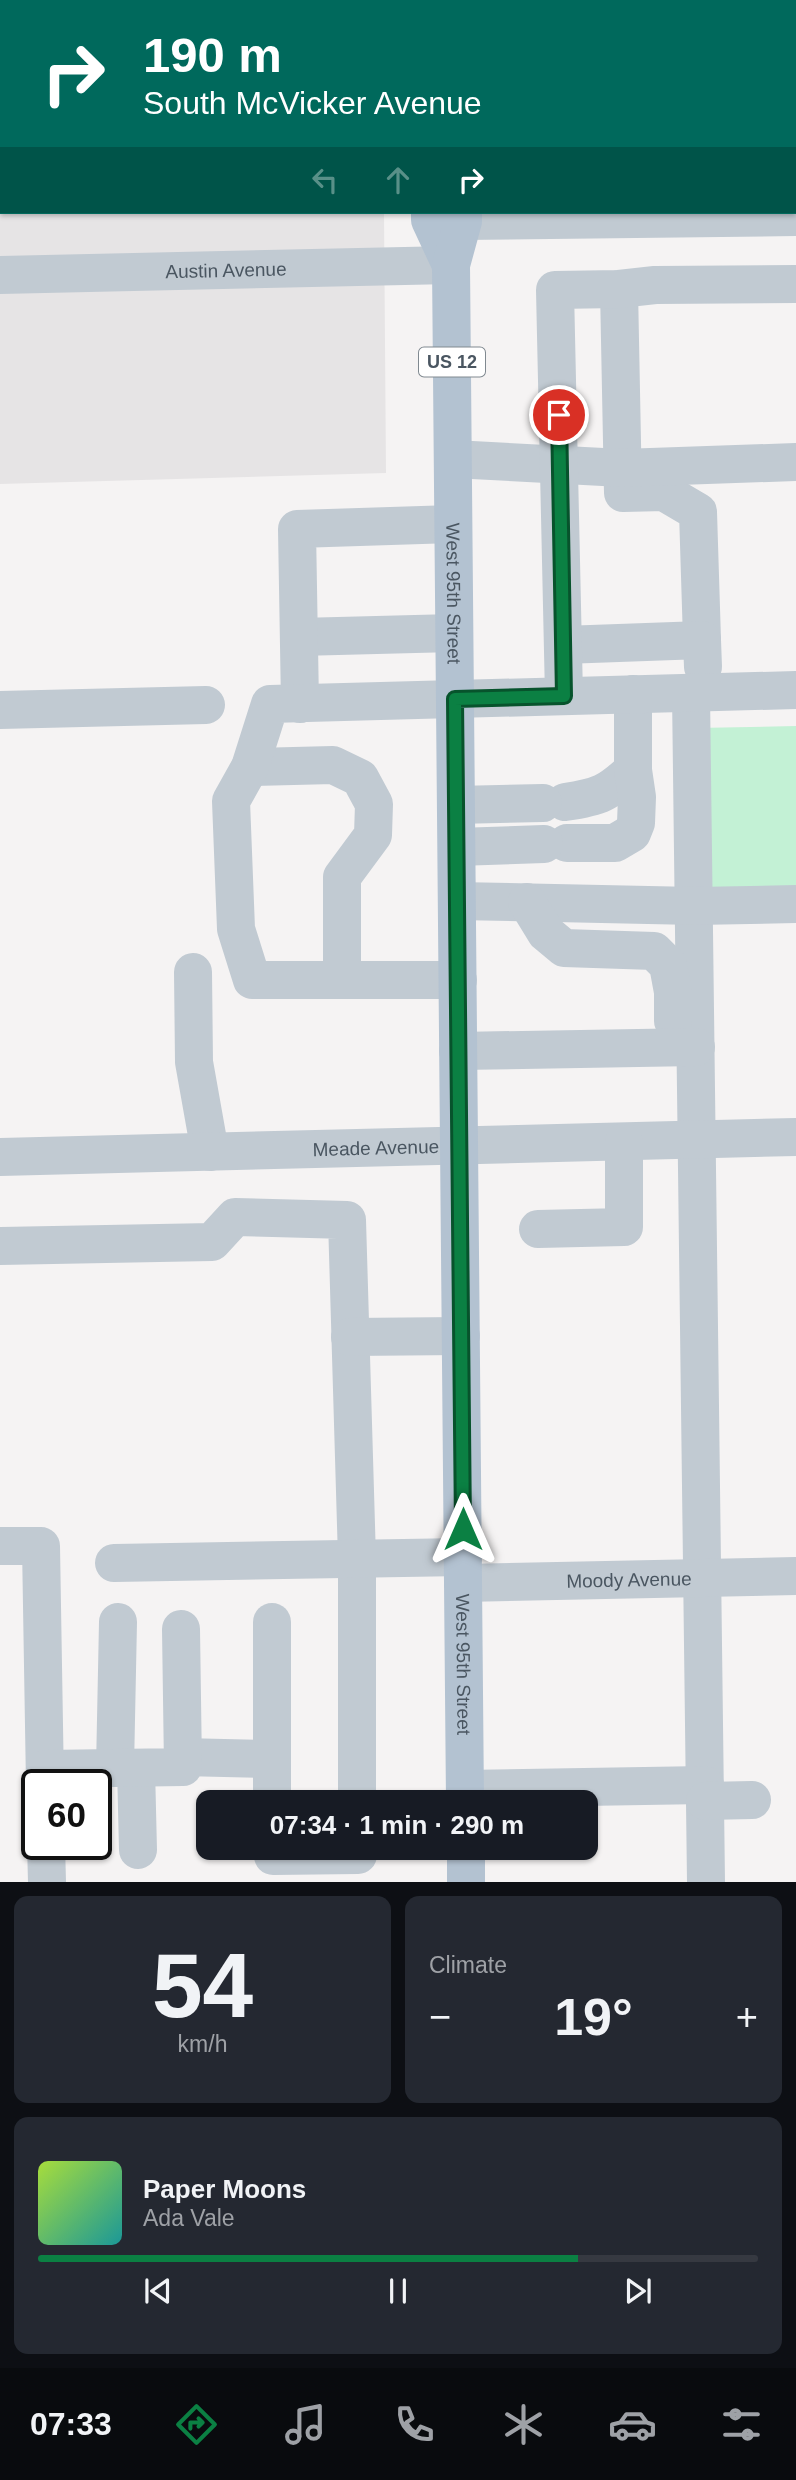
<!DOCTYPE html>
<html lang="en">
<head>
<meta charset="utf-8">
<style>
  body { margin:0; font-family:Arial,sans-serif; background:#242831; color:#f1f3f6; height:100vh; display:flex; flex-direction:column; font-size:26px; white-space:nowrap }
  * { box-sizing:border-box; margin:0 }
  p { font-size:23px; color:#9ea1a6 }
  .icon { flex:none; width:38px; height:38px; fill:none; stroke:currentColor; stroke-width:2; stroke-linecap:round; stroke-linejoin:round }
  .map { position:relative; height:1882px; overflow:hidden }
  .sheet { display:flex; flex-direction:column; gap:14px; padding:14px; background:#0d0f14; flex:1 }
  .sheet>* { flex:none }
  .top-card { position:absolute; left:0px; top:0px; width:796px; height:214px; box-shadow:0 2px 5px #0004; background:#00695c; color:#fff; overflow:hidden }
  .speed { position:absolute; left:21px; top:1769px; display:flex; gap:14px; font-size:35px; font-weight:700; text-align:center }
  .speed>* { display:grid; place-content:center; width:91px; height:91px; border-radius:50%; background:#171b24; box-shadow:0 2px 5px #0004; line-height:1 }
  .speed .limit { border:4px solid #111; border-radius:10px; background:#fff; color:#111 }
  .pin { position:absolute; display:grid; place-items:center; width:60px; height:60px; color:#fff; margin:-30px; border:4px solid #fff; border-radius:50%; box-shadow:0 2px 7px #0007 }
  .me { position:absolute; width:77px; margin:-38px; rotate:0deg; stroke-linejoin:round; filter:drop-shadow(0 0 5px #0008) }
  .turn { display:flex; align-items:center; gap:24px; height:147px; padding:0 28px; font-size:32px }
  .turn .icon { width:91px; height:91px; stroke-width:2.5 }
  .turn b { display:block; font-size:49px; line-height:60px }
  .lanes { display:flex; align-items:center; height:66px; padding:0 28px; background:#0003; justify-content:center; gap:35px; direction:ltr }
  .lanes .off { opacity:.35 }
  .big { font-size:52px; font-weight:600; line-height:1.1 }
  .sheet .tile { flex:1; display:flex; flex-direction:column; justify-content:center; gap:10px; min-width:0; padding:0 24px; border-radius:14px; background:#242831 }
  .sheet .dial { align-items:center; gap:0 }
  .dial b { font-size:91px; line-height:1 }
  .song { display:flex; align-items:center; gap:21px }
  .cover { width:84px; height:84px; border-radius:10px; background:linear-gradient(135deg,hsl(80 70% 55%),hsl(180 70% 35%)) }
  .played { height:7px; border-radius:4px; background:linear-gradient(90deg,#0b8043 75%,#363941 75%) }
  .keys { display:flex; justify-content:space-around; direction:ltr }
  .heat { display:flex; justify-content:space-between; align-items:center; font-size:38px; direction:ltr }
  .sheet .tiles { flex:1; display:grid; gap:14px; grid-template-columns:1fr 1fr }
  .tile:last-child { grid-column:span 2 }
  .trip { position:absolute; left:196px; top:1790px; width:402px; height:70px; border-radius:14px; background:#171b24; box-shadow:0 2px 5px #0004; font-weight:600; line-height:70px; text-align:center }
  .menu { display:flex; height:112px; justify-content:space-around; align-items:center; background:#090b0e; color:#9ea1a6 }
  .menu .icon { width:49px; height:49px }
  .menu .current { color:#0b8043 }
  .menu b { font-size:32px; color:#f1f3f6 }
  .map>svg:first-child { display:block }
</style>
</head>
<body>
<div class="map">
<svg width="796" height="1882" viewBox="0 0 796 1882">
  <rect width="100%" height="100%" fill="#f5f3f3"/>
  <!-- education -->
  <path fill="#e6e4e5" d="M0,0H384L2,2V212H384L386,473L0,484Z"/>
  <!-- green -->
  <path fill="#c3f1d5" d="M796,726V890L700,891L696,728Z"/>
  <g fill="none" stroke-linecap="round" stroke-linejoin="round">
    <!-- minor -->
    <g stroke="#c1cad2" stroke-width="38">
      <path d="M717,0L719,2"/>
      <path d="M566,2V0"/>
      <path d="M652,2V0"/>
      <path d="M463,221L796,217"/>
      <path id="s1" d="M0,275L451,265"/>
      <path d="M619,289L623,493L664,492L698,512L702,640"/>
      <path d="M453,459L622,468L796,462"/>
      <path d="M299,637L454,633"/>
      <path d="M563,645L702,640L703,667"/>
      <path d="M691,693L706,1882"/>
      <path d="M564,696L555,290L619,289L655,285L796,284"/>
      <path d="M300,704L297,529L453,524"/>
      <path d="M0,710L206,705"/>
      <path d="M250,767L333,765L360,778L374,804L373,835L342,877V980"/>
      <path d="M565,802C600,797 608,793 633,770"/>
      <path d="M456,805L543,803"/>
      <path d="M567,843H615L632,833L636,823L637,797L633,770V694"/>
      <path d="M457,847L544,844"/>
      <path d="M457,901L695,906L796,904"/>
      <path d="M527,902L546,933L564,948L654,951L668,965L673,992V1021"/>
      <path d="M193,972L194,1062L210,1152"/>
      <path d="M458,980H252L236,929L231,801L250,767L270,704L796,690"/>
      <path d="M458,1051L696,1047"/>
      <path id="s2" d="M0,1157L796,1137"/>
      <path d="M538,1229L624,1227V1142"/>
      <path d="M0,1246L212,1242L235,1217L347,1220L357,1559V1802"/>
      <path d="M350,1337L461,1336"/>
      <path d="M0,1546H41L45,1785"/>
      <path d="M114,1563L463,1557"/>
      <path id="s3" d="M463,1583L796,1576"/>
      <path d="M182,1757L272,1759"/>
      <path d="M115,1768L118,1622"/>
      <path d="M136,1768L138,1850"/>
      <path d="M45,1769L183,1767L181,1629"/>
      <path d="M465,1789L705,1785"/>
      <path d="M705,1801L752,1800"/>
      <path d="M272,1802V1622"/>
      <path d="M46,1844L47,1882"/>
      <path d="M273,1848V1856L358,1855V1848"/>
    </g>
    <!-- major -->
    <g stroke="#b3c2d1" stroke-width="38">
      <path d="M427,0V2"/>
      <path d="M463,2V0"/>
      <path d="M430,212V220L451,265"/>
      <path id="s4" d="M463,212V221L451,265L465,1802"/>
      <path d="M466,1848V1882"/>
    </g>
  </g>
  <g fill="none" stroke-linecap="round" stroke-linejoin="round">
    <defs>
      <path id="route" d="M463,1529L455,699L564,696L559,415"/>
    </defs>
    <!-- route casing -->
    <use href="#route" stroke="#07532c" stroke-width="18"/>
    <!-- route -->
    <use href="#route" stroke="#0b8043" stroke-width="12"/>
  </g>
  <g text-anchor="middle" stroke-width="6" stroke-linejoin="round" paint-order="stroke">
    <!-- shield labels -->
    <rect fill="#fff" stroke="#808990" stroke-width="2" x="419" y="347.5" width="66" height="29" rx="5"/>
    <g font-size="18" font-weight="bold" fill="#4a5661">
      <text x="452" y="368">US 12</text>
    </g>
    <!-- street labels -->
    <g font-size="19" fill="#4a5661" stroke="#fff">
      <text dy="7" stroke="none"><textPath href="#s1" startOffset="226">Austin Avenue</textPath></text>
      <text dy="7" stroke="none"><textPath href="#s4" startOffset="383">West 95th Street</textPath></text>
      <text dy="7" stroke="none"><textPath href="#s2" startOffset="376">Meade Avenue</textPath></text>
      <text dy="7" stroke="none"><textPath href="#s3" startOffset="166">Moody Avenue</textPath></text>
      <text dy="7" stroke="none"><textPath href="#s4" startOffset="1454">West 95th Street</textPath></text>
    </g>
  </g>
</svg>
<div class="speed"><div class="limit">60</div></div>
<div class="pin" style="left:559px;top:415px;background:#d93025"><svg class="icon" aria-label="arrive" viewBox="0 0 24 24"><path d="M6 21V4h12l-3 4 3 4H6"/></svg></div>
<svg class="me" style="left:463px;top:1529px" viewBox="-20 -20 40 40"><path d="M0-17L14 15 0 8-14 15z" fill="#0b8043" stroke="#fff" stroke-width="4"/></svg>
<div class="trip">07:34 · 1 min · 290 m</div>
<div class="top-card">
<div class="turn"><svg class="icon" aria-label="right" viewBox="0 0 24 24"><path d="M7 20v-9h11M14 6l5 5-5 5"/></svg><div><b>190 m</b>South McVicker Avenue</div></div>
<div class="lanes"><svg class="icon off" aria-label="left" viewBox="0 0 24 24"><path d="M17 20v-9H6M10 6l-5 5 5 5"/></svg><svg class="icon off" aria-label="ahead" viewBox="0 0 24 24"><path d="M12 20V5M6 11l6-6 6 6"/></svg><svg class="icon" aria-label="right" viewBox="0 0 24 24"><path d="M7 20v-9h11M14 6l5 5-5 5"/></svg></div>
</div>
</div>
<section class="sheet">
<div class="tiles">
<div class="tile dial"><b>54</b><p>km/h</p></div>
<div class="tile"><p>Climate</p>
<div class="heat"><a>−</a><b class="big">19°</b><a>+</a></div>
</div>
<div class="tile">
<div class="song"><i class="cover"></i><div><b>Paper Moons</b><p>Ada Vale</p></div></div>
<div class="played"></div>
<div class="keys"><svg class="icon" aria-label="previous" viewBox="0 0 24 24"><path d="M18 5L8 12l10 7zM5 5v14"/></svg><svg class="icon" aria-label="pause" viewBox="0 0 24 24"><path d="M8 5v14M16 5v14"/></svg><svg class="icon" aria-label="next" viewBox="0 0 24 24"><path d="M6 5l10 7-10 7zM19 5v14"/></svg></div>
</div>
</div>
</section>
<nav class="menu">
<b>07:33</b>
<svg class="icon current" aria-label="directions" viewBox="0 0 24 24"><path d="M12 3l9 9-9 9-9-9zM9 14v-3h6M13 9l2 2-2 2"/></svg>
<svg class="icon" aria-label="music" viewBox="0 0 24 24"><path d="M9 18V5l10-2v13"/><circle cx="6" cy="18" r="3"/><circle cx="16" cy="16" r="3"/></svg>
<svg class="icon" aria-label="phone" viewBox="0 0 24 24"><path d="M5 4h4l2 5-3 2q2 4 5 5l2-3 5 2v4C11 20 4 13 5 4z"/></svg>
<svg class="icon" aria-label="climate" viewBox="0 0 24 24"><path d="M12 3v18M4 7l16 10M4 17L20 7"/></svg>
<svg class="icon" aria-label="car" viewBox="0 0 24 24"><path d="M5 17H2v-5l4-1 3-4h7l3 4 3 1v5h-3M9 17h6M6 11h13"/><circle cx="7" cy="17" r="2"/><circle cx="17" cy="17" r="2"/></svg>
<svg class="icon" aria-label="filters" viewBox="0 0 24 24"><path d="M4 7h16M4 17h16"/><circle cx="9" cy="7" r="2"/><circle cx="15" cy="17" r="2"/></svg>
</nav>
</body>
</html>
